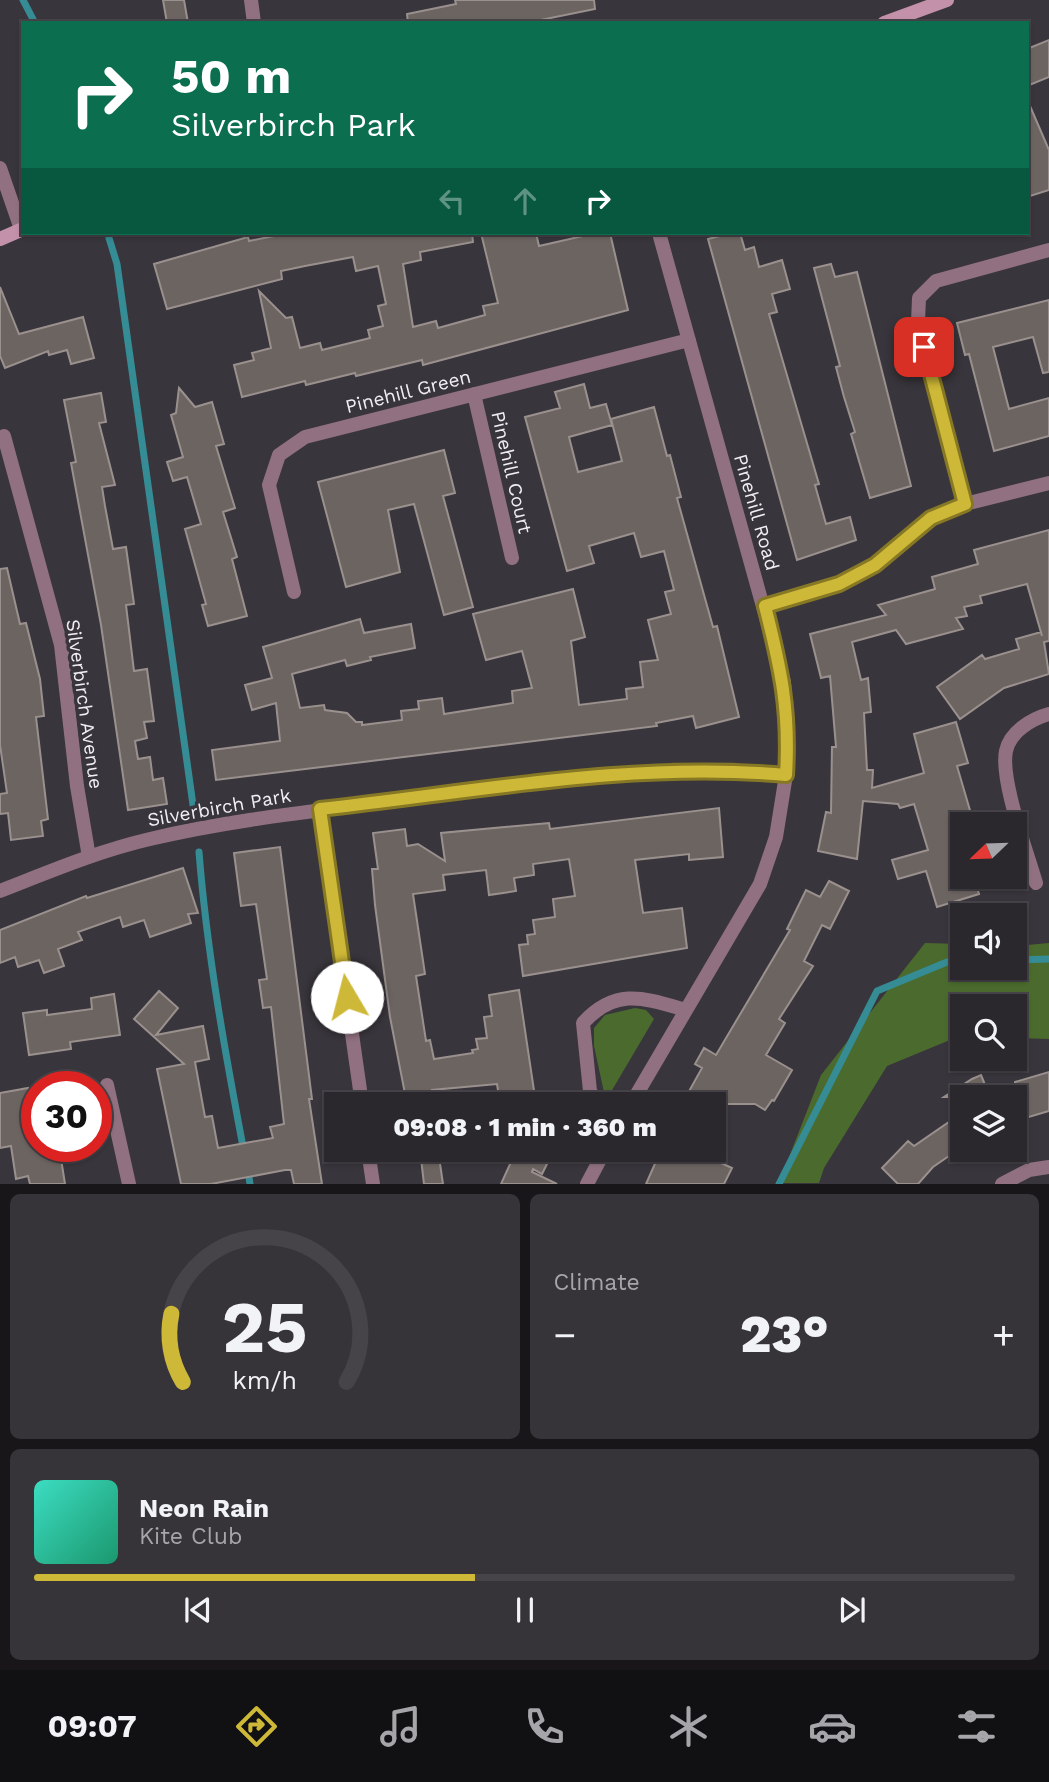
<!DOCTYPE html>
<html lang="en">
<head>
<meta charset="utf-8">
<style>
  body { margin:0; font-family:"Work Sans",sans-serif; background:#373439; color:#f1f3f6; height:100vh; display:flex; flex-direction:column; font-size:26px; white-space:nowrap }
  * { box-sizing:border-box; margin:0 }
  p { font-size:23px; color:#a6a6aa }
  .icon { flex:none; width:38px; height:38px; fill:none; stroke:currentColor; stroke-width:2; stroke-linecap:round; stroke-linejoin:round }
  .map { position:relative; height:1184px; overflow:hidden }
  .sheet { display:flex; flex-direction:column; gap:10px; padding:10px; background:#181619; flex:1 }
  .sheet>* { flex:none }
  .guide { position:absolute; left:21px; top:21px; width:1008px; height:214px; border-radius:0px; box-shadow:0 2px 5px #0004,0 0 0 2px #474449; background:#0b6e4f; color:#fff; overflow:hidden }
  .needle { width:46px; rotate:247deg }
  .fabs { position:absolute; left:950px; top:812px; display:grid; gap:14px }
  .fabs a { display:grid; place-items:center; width:77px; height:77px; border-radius:0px; background:#2b282d; box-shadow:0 2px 5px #0004,0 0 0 2px #474449; font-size:35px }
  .speed { position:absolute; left:21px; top:1071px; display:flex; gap:14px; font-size:35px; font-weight:700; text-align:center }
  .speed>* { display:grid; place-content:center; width:91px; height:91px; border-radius:50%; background:#2b282d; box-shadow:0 2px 5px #0004,0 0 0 2px #474449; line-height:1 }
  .speed .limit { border:10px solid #d22; background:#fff; color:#111 }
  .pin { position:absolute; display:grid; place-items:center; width:60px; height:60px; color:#fff; margin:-30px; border-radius:14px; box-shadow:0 4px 10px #0006 }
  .me { position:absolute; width:77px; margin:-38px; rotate:352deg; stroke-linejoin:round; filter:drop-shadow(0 0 5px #0008) }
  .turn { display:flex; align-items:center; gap:24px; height:147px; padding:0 35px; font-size:32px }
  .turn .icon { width:91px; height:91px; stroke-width:2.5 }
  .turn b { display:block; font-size:49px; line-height:60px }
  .lanes { display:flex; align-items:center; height:66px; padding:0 35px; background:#0003; justify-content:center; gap:35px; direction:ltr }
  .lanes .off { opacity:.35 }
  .big { font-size:52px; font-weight:800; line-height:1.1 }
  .sheet .card { flex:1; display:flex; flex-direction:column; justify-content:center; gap:10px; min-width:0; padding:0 24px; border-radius:10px; background:#373439 }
  .sheet .dial { align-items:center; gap:0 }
  .dial svg { height:182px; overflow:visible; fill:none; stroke:#474449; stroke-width:7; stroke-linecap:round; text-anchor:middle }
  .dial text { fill:#f1f3f6; stroke:none }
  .song { display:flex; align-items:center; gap:21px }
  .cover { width:84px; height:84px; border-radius:10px; background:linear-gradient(135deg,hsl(170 70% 55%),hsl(160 70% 35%)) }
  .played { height:7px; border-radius:4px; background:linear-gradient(90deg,#ceb837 45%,#474449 45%) }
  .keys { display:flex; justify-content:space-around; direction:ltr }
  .heat { display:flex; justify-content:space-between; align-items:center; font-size:38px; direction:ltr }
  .sheet .tiles { flex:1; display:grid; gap:10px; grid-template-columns:1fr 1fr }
  .card:last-child { grid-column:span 2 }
  .trip { position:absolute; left:324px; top:1092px; width:402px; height:70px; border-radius:0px; background:#2b282d; box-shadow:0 2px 5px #0004,0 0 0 2px #474449; font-weight:800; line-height:70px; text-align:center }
  .tabs { display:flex; height:112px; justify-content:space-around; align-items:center; background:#111012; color:#a6a6aa }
  .tabs .icon { width:49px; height:49px }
  .tabs .current { color:#ceb837 }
  .tabs b { font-size:32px; color:#f1f3f6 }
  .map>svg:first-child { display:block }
</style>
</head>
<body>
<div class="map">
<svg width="1049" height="1184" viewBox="0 0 1049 1184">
  <rect width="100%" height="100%" fill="#39353c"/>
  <!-- green -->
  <path fill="#4a6b2d" d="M925,943L962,944V968H1015V946L1049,943V1039L1015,1038V1006H962V1035L887,1066L824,1168L819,1183H779L821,1075Z
    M635,1008L646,1010L654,1019L608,1097H605L594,1046V1028L605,1015Z"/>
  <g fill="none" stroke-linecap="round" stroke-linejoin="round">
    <!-- stream -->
    <path stroke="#358c94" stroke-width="7" d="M23,0L35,23
      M109,238L117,264L194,812
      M199,852C207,953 225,1052 244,1152
      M1015,960L1049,959
      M248,1170L250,1184
      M779,1184L877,991L947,962L962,961"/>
  </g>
  <!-- building -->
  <path fill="#6c6461" stroke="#9a918e" stroke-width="2" d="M163,0H184L188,23H167Z
    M455,0H594L595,9L526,23H408L407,14L456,4Z
    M1049,40V77L1027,86V49Z
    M1027,99L1049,150V190L1027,197Z
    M289,233H472L473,242L420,252L421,260L403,264L413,327L436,321L438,328L485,315L483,306L498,303L481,233H536L539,246L596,233H610L628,310L423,365L422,360L356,376L355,373L306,385L305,381L242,397L234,365L254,360L252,353L271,348L259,291L286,318L292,317L300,348L320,343L322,350L370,338L368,330L383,326L378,306L386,304L378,266L356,271L353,257L305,266L281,271L282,279L167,309L154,264L248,237L249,241Z
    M732,233H740L745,250L754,247L759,267L782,260L790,289L772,294L777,312L769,314L819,484L815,485L826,524L850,517L856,540L797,560L708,239Z
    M831,264L835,277L857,272L911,486L870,498L851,434L855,432L844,397L836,367L840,366L814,268Z
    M0,287L19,334L83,317L94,358L71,364L67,350L49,355L48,351L5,368L0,356Z
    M1049,300V372L1043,373L1033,337L993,347L1009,409L1049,398V436L994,451L969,354L965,355L957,323Z
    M584,384L590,408L606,404L612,425L569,437L578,472L622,461L611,419L654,407L667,456L670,455L681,497L677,498L713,627L717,626L739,717L696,728L693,716L656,723L657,726L216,780L212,750L280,741L276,703L252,710L245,685L272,678L263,647L360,619L364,633L411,624L415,648L370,657L371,660L347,666L345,660L292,674L300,708L324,705L325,710L347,713L356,722H362V725L402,720L401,711L419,709L418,701L442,698L444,714L513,703L512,691L532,688L522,651L486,660L473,614L573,589L585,637L571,641L579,705L627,699L626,689L643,687L640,662L658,660L648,620L671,614L665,592L674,590L664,551L641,557L634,533L589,546L594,563L567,571L525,417L560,408L555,392Z
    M179,388L195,407L212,402L224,444L216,446L235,508L223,512L237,557L232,559L247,616L208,626L202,605L206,604L185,529L201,524L187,477L173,481L167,462L183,457L171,415L176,413Z
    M101,393L106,422L99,423L115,485L102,487L105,506L113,549L126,547L134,604L126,605L134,671L147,669L154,721L144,722L147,738L135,741L138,759L150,757L153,780L163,778L167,804L128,810L101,625L71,463L76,462L64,400Z
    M444,450L455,493L443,496L473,607L444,615L414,504L388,510L400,572L346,587L318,482Z
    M1049,530V641L1044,642L1049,674L1004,688L960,719L937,687L982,655L985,659L1019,649L1016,639L1041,632L1042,636L1027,584L980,596L982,603L964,607L967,616L956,618L963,629L906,644L896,630L852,642L861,680L868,678L871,712L864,713L867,770H873L872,788L924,773L914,734L956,722L968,763L957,766L974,824H962V877H974L979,894L937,907L926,871L898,879L892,860L928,850L914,804L900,808L898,804L863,801L857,859L818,851L826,812L831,813L832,747H836L830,676L821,678L810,634L886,615L878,605L935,589L932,577L978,564L974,550Z
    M7,568L20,624L26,623L40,679L44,716L36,717L48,819L41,821L43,836L11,840L8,813L0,814V794L7,793L0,745V569Z
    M719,808L723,857L689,860V854L635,860L643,913L682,908L687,948L523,976L519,945L528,944L527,935L535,934L533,920L555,917L553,899L575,896L569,859L533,864L534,875L514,878L516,891L489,895L486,870L443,875L445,890L413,894L425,974L416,976L426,1041L430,1040L434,1059L473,1053L472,1050L478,1049L476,1039L487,1038L484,1017L492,1016L489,995L519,990L536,1104L500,1103L497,1084L432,1090L434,1104H407L390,1017L375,905L372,869H378L373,833L405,829L407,846L418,844L445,861L441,833L549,823L550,829Z
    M280,847L312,1099H309L322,1184H294L291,1170H285L211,1184H181L157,1069L184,1064L134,1019L159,991L178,1008L156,1035L203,1026L209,1059L195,1062L205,1117L212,1116L218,1148L273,1138L270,1127L284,1124L271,1007L263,1008L259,980L267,979L256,904L241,906L234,853Z
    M183,868L198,913L188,914L191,923L150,937L144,920L123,927L120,917L78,932L82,940L58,949L64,966L44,973L39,960L18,967L15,957L0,963V930L86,896L87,898Z
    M829,881L849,891L830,929L822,925L804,961L813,966L779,1019L785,1023L766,1055L792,1070L774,1101L772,1100L765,1110L755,1104H682L702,1068L695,1064L704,1048L716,1055L790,930L787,929L806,890L820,897Z
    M114,994L120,1035L70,1042L71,1049L29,1055L23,1013L47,1010V1015L92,1009L91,998Z
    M1049,1072V1111L1015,1121V1082Z
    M981,1075L990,1097H944L972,1079Z
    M28,1088L37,1146H59L65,1184H30L28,1176L16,1179L11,1146L0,1148V1093Z
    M962,1113V1147L933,1167L918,1184H898L882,1168L908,1141L914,1146Z
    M420,1150H438L443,1184H424Z
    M491,1150H541L551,1156L542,1174L533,1169L532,1172L557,1184H501L511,1162H516Z
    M661,1150H712L708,1157L732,1168L724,1184H646Z"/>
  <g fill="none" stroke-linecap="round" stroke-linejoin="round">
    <!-- street -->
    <path stroke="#917181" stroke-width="14" d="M251,0L254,23
      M0,168L21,229
      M474,394L512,558
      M4,436L61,645L77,786L89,857
      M965,504L918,322L919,298L936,281L1049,250
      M294,592L269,485L279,455L305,437L689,340
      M765,606L839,585L875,565L931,518L965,504L1049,483
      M320,809L362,1104
      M1036,883C1027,852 1000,779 1006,751C1010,732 1031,719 1049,714
      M0,891C49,872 98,851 150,839C238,818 328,810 417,798C540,781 662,764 786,775
      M107,1085L129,1184
      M598,1104L590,1091L583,1023C616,987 644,998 686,1010
      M631,1104L760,884L776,837L786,775L788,737L784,682L659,233
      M368,1150L373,1184
      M587,1184L605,1150
      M1002,1184L1029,1170L1049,1167"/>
    <!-- secondary -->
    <path stroke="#c491ab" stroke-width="14" d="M884,23L947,0
      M0,239L23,229"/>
  </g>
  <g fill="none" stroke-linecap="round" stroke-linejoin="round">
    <defs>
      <path id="route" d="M347,997L320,809C476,792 629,761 786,775C790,710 781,669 765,606L839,584L875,565L931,518L965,504L924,347"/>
    </defs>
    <!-- route casing -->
    <use href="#route" stroke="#867824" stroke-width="18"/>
    <!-- route -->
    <use href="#route" stroke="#ceb837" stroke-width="12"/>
  </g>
  <g text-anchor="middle" stroke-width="7" stroke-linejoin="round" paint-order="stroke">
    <!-- street labels -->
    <g font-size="19" fill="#f2eff4" stroke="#39353c">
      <text transform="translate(408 391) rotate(-14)" y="7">Pinehill Green</text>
      <text transform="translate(512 472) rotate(77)" y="7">Pinehill Court</text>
      <text transform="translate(757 512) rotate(74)" y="7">Pinehill Road</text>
      <text transform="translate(85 704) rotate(82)" y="7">Silverbirch Avenue</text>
      <text transform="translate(219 807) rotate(-10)" y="7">Silverbirch Park</text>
    </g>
  </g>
</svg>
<div class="fabs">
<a><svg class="needle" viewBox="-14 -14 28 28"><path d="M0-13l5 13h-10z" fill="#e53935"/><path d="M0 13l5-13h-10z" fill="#a6a6aa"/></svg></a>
<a><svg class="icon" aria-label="sound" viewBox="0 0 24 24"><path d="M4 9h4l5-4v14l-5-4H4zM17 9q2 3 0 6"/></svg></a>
<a><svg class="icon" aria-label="search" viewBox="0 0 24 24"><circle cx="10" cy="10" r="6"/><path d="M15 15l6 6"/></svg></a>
<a><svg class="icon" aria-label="layers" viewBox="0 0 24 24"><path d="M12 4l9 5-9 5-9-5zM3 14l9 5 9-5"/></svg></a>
</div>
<div class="speed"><div class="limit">30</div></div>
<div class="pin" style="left:924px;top:347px;background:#d93025"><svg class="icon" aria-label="arrive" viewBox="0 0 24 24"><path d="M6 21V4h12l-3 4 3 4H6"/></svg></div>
<svg class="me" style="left:347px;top:997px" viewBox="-20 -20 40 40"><circle r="19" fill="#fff"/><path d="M0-13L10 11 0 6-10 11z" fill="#ceb837"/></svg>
<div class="trip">09:08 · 1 min · 360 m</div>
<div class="guide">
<div class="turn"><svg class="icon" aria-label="right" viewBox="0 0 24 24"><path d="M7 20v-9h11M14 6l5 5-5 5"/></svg><div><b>50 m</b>Silverbirch Park</div></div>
<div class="lanes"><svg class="icon off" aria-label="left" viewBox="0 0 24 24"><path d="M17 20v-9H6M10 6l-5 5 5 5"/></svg><svg class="icon off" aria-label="ahead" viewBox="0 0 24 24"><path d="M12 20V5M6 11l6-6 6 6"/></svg><svg class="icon" aria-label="right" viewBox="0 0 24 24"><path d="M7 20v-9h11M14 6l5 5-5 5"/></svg></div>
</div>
</div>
<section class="sheet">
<div class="tiles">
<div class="card dial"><svg viewBox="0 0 100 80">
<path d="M14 69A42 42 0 1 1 86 69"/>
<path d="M14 69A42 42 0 0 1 9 39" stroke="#ceb837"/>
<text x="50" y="56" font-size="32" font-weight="700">25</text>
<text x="50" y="72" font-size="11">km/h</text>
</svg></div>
<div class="card"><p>Climate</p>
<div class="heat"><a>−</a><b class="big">23°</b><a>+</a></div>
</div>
<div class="card">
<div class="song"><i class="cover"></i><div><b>Neon Rain</b><p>Kite Club</p></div></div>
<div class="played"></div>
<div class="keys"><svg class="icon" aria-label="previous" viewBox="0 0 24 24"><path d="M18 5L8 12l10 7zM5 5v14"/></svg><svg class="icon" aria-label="pause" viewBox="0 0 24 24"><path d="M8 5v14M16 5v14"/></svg><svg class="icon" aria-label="next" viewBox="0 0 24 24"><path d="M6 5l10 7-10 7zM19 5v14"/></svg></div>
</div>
</div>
</section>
<nav class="tabs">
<b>09:07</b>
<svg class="icon current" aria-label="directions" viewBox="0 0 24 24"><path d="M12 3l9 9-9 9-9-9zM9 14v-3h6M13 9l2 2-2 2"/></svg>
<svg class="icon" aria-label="music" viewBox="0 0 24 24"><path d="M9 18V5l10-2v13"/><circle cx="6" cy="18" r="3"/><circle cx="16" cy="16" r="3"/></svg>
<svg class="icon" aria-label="phone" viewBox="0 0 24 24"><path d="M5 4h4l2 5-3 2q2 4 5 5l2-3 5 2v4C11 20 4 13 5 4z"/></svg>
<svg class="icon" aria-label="climate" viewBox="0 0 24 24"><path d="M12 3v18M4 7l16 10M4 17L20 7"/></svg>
<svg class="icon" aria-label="car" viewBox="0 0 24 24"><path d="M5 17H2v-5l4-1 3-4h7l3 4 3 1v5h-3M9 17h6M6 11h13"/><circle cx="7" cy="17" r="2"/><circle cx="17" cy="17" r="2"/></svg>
<svg class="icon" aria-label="filters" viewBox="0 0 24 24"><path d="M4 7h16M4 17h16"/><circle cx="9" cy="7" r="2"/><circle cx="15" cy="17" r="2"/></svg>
</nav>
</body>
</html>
